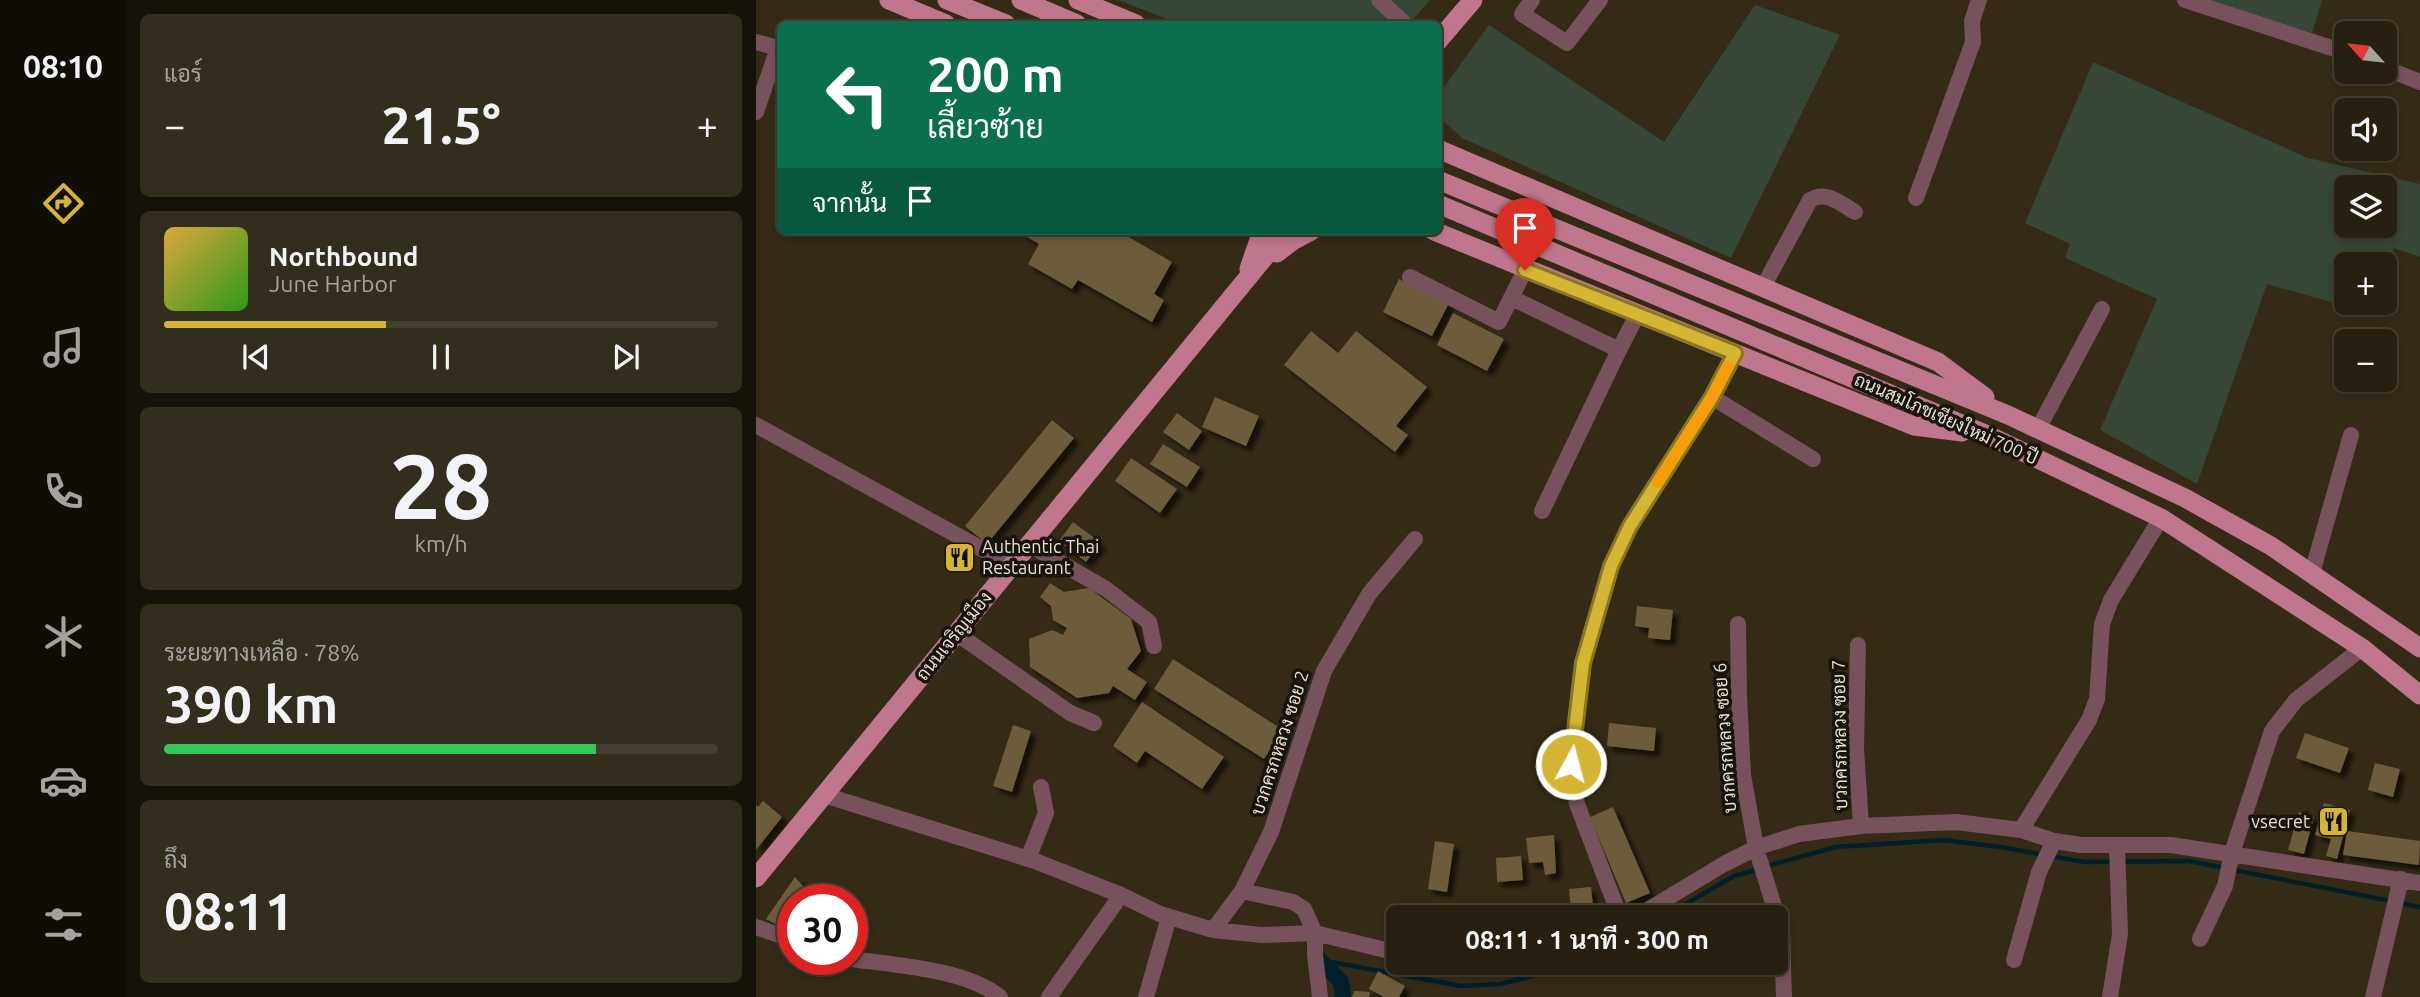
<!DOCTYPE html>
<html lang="th">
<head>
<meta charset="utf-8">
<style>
  body { margin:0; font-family:Ubuntu,Sarabun,sans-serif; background:#332d1e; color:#f1f3f6; height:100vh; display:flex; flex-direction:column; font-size:26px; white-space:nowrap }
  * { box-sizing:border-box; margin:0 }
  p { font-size:23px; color:#a4a39f }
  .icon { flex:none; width:38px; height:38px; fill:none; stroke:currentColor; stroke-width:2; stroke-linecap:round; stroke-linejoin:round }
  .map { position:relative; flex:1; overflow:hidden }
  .drawer { display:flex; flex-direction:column; gap:14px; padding:14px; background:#151209; width:630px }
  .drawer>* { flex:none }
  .top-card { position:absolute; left:21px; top:21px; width:665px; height:214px; border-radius:10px; box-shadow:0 4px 10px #0003,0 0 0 2px #433e30; background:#0b6e4f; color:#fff; overflow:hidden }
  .needle { width:46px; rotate:297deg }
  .controls { position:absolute; left:1578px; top:21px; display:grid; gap:14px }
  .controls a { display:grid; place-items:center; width:63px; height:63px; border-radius:10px; background:#272010; box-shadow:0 4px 10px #0003,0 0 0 2px #433e30; font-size:35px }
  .speed { position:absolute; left:21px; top:884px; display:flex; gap:14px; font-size:35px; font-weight:700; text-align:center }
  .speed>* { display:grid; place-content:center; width:91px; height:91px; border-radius:50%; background:#272010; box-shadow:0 4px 10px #0003,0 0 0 2px #433e30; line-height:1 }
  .speed .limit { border:10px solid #d22; background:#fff; color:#111 }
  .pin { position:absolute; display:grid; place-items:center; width:60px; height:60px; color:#fff; margin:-72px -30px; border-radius:50% 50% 50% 0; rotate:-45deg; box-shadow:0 0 7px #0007 }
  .pin .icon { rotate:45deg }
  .me { position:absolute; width:77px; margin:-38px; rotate:7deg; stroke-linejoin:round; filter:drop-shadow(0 0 5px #0008) }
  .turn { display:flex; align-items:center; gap:24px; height:147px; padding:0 35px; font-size:32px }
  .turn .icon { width:91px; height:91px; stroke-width:2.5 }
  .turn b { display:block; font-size:49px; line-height:60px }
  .then { display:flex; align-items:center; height:66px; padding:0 35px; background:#0003; gap:14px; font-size:26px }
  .big { font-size:52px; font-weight:700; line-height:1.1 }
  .drawer .card { flex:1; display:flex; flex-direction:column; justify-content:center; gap:10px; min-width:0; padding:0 24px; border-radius:10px; background:#332d1e }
  .drawer .dial { align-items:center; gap:0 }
  .dial b { font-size:91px; line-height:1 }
  .song { display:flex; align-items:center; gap:21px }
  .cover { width:84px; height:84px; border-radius:10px; background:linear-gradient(135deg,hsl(40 70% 55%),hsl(110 70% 35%)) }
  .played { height:7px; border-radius:4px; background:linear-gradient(90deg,#d5b534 40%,#433e30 40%) }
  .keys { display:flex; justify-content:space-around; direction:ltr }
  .heat { display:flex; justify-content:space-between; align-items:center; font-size:38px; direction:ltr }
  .charge { height:10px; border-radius:5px; background:linear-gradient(90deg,#34c759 78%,#433e30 0) }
  .trip { position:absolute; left:630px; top:905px; width:402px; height:70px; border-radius:10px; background:#272010; box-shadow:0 4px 10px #0003,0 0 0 2px #433e30; font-weight:700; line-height:70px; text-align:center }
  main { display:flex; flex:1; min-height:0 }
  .tab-bar { display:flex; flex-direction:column; width:126px; justify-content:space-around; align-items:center; background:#100d06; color:#a4a39f }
  .tab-bar .icon { width:49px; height:49px }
  .tab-bar .active { color:#d5b534 }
  .tab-bar b { font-size:32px; color:#f1f3f6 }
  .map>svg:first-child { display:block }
</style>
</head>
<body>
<main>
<nav class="tab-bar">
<b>08:10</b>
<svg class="icon active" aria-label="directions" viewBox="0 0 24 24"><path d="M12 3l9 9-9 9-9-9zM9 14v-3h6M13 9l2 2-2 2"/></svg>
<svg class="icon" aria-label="music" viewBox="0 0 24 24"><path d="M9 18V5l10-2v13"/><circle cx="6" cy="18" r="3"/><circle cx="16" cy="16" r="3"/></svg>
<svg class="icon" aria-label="phone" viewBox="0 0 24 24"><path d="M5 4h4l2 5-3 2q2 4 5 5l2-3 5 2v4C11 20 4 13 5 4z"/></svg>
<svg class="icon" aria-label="climate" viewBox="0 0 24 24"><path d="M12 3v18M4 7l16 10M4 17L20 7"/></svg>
<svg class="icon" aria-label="car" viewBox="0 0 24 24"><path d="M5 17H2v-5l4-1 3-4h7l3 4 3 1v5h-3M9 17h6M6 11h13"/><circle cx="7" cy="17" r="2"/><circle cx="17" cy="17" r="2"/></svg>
<svg class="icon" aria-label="filters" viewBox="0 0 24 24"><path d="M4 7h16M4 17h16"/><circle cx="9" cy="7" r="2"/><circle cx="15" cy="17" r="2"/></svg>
</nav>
<section class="drawer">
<div class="card"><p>แอร์</p>
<div class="heat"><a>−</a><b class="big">21.5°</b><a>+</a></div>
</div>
<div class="card">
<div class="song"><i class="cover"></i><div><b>Northbound</b><p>June Harbor</p></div></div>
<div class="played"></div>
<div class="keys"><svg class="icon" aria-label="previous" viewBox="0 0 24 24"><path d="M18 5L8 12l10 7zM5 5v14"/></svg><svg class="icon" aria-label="pause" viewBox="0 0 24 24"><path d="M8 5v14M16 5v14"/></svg><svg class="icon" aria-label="next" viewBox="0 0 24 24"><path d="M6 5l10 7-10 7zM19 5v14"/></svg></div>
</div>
<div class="card dial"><b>28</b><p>km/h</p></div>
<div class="card"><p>ระยะทางเหลือ · 78%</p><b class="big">390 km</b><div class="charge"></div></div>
<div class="card"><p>ถึง</p><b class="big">08:11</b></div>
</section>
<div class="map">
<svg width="1664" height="997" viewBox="0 0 1664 997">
  <defs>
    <filter id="shadow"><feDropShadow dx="5.5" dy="5.5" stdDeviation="2" flood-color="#0009"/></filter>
  </defs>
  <rect width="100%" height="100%" fill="#342a16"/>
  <!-- green -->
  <path fill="#364637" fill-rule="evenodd" d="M362,0H674L653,24H424Z
    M1452,0H1566L1556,33Z
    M999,5L1084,35L975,258L706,138L683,117L685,91L733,25L908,142Z
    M1337,62L1552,158L1664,184V257L1638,248L1629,277V264H1591V303H1622L1618,314L1511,284L1441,484L1344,430L1401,299L1309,258L1314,244L1269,223ZM1591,187H1629V226H1591Z"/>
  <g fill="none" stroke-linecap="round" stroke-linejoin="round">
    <!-- stream -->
    <path stroke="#01202b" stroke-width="4.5" d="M1011,866L1080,847L1187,840L1244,847L1328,862L1433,861L1635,901
      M1643,903L1664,907
      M907,917L978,876L1003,869
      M564,960L705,986L744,984L783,974L811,962"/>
    <!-- canal -->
    <path stroke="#01202b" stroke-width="16" d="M564,960L585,982L587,997"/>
  </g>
  <!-- building -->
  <path fill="#6c5c3b" filter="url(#shadow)" d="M267,231H362L416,262L398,294L408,300L396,322L322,280L316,289L272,264L283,244L266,234Z
    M643,279L693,303L676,336L627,312Z
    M697,313L748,339L731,371L681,345Z
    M555,331L582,353L600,331L671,387L640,426L652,435L639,452L528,365Z
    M459,397L503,416L490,446L446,427Z
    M421,413L446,431L433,450L407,432Z
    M296,420L318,438L231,544L209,526Z
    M407,444L444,467L431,487L394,464Z
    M375,458L421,489L404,513L359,481Z
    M317,522L345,543L330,562L303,541Z
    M294,583L308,592L333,588L375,619L385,651L371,669L391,682L379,700L357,686L353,693L321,698L274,667L273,639L296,630L307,635L311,628L297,620L295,606L284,597Z
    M881,606L917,610L914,640L892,638L893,628L879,626Z
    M417,659L527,730L508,759L398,689Z
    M386,702L468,757L446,789L389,751L381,763L357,746Z
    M853,723L900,728L898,751L851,746Z
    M257,725L275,731L256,792L237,786Z
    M1549,733L1593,748L1584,773L1540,758Z
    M1619,763L1644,769L1637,797L1612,790Z
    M7,801L26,817L0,850V805L2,807Z
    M1568,803L1594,810L1581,859L1570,856L1575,839L1559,835Z
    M857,807L894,893L870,903L834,817Z
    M1543,812L1558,817L1548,854L1532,850Z
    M1591,831L1664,841L1663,865L1587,855Z
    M798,835L800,873L789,875L787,862L773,863L770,838Z
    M679,841L698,844L691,892L672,889Z
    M765,856L767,880L741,882L740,858Z
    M39,877L59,900H37V929L35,932L10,919Z
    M835,887L837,906L815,908L813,889Z
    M622,971L649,986L643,997H628L613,989Z
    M598,991L614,992L613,997H596Z"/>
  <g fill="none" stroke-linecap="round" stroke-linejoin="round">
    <!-- minor -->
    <path stroke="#77525d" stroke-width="16" d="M623,0L649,24
      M776,0L766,14L811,43L844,0
      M1429,0L1591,53
      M0,42L22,48L0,112
      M1629,68L1664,82
      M1160,198L1217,42L1216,21L1223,0
      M654,277L743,322L769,270
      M1007,287L1054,200C1070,190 1084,203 1099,212
      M756,298L863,350L786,511
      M863,350L881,315
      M956,397L1057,459
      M0,425L255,565
      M1282,429L1346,309
      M272,544L350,589L393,622L398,646
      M1556,573L1595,435
      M982,624L983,696L987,775L1000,848L1026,932L1028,997
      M200,633L314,713L338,723
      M1102,645L1100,748L1105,826
      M68,795L279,861L365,895L404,914L457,930L506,935L559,933L642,953
      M1265,830L1333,720L1341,699L1346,624L1355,600L1405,518
      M272,859L290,813L285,787
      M486,891L537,902L548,909L559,933V955L564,997
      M864,917L821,804L815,764L826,663L855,566L874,526L956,397L979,353
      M880,917L968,864L1000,848L1043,834L1105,826L1200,822L1265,830L1298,841L1325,845H1415L1664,883
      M0,927L37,940
      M457,930L486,891L515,832L568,671L613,594L659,539
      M1444,939L1469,886L1476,853L1516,731L1540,700L1606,648
      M95,959C138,965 210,969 244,997
      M1258,960L1283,872L1298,841
      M675,962L725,969L763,962
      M293,997L365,895
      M390,997L413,917
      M1354,997L1364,934L1361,846
      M1617,997L1645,879"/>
    <!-- major -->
    <path stroke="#c0778d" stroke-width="19" d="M133,0L190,24
      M191,0L250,24
      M265,0L321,24
      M322,0L380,24
      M682,41L717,0
      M682,149L1182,362L1229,397
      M682,180L1252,415L1429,498L1515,546L1664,648
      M682,204L1234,436L1405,518L1606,648L1664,695
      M678,231L1158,426L1206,432
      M521,253L538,240L555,231
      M493,269L506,231
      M0,878L530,231"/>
  </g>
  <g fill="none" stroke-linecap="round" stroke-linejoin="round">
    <defs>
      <path id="route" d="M769,270L979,353L956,397L874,526L855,566L827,663L815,764"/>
    </defs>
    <!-- route casing -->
    <use href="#route" stroke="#8a7622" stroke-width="18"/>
    <!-- route -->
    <use href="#route" stroke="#d5b534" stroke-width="12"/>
    <!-- slow -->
    <path stroke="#f59e0b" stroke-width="12" d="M902,482L956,397L972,366"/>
  </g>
  <!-- icons -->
  <defs>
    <symbol id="restaurant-square" viewBox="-11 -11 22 22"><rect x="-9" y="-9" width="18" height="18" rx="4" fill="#d5b534" stroke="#18130b"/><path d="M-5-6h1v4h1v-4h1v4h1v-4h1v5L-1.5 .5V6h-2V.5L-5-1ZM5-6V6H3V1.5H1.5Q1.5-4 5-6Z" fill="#111"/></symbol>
  </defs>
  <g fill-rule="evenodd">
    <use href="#restaurant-square" x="186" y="540" width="35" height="35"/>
    <use href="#restaurant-square" x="1560" y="804" width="35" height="35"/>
  </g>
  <g text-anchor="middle" stroke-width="7" stroke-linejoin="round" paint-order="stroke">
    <!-- street labels -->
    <g font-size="18" fill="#e7e1d4" stroke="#18130b">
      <text transform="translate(1190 419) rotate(24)" y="6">ถนนสมโภชเชียงใหม่ 700 ปี</text>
      <text transform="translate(198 636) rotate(-51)" y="6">ถนนเจริญเมือง</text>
      <text transform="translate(1084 735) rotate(-91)" y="6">บวกครกหลวง ซอย 7</text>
      <text transform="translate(969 738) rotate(-94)" y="6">บวกครกหลวง ซอย 6</text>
      <text transform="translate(524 743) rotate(-72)" y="6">บวกครกหลวง ซอย 2</text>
    </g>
    <!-- poi labels -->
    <g font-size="18" fill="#e7e1d4" stroke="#18130b" text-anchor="start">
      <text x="226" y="553">Authentic Thai<tspan x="226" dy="21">Restaurant</tspan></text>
      <text x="1554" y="828" text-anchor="end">vsecret</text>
    </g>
  </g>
</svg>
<div class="controls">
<a><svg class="needle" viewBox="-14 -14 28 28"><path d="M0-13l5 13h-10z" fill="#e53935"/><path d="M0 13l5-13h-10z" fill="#a4a39f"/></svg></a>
<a><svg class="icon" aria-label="sound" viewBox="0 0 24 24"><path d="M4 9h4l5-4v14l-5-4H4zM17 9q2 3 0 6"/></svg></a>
<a><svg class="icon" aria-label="layers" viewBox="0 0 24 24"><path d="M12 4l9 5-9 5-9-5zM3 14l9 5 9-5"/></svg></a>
<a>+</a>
<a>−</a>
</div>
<div class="speed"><div class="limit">30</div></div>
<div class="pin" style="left:769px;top:270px;background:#d93025"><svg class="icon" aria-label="arrive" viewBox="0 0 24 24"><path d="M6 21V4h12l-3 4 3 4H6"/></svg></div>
<svg class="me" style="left:815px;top:764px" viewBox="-20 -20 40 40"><circle r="17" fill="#d5b534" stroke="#fff" stroke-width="3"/><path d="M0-11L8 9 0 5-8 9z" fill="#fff"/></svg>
<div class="trip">08:11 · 1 นาที · 300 m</div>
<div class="top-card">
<div class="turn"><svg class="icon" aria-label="left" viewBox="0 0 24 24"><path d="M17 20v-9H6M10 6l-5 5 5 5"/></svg><div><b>200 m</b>เลี้ยวซ้าย</div></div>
<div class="then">จากนั้น<svg class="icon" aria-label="arrive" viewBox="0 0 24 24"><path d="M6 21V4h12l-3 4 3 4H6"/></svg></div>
</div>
</div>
</main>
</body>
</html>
